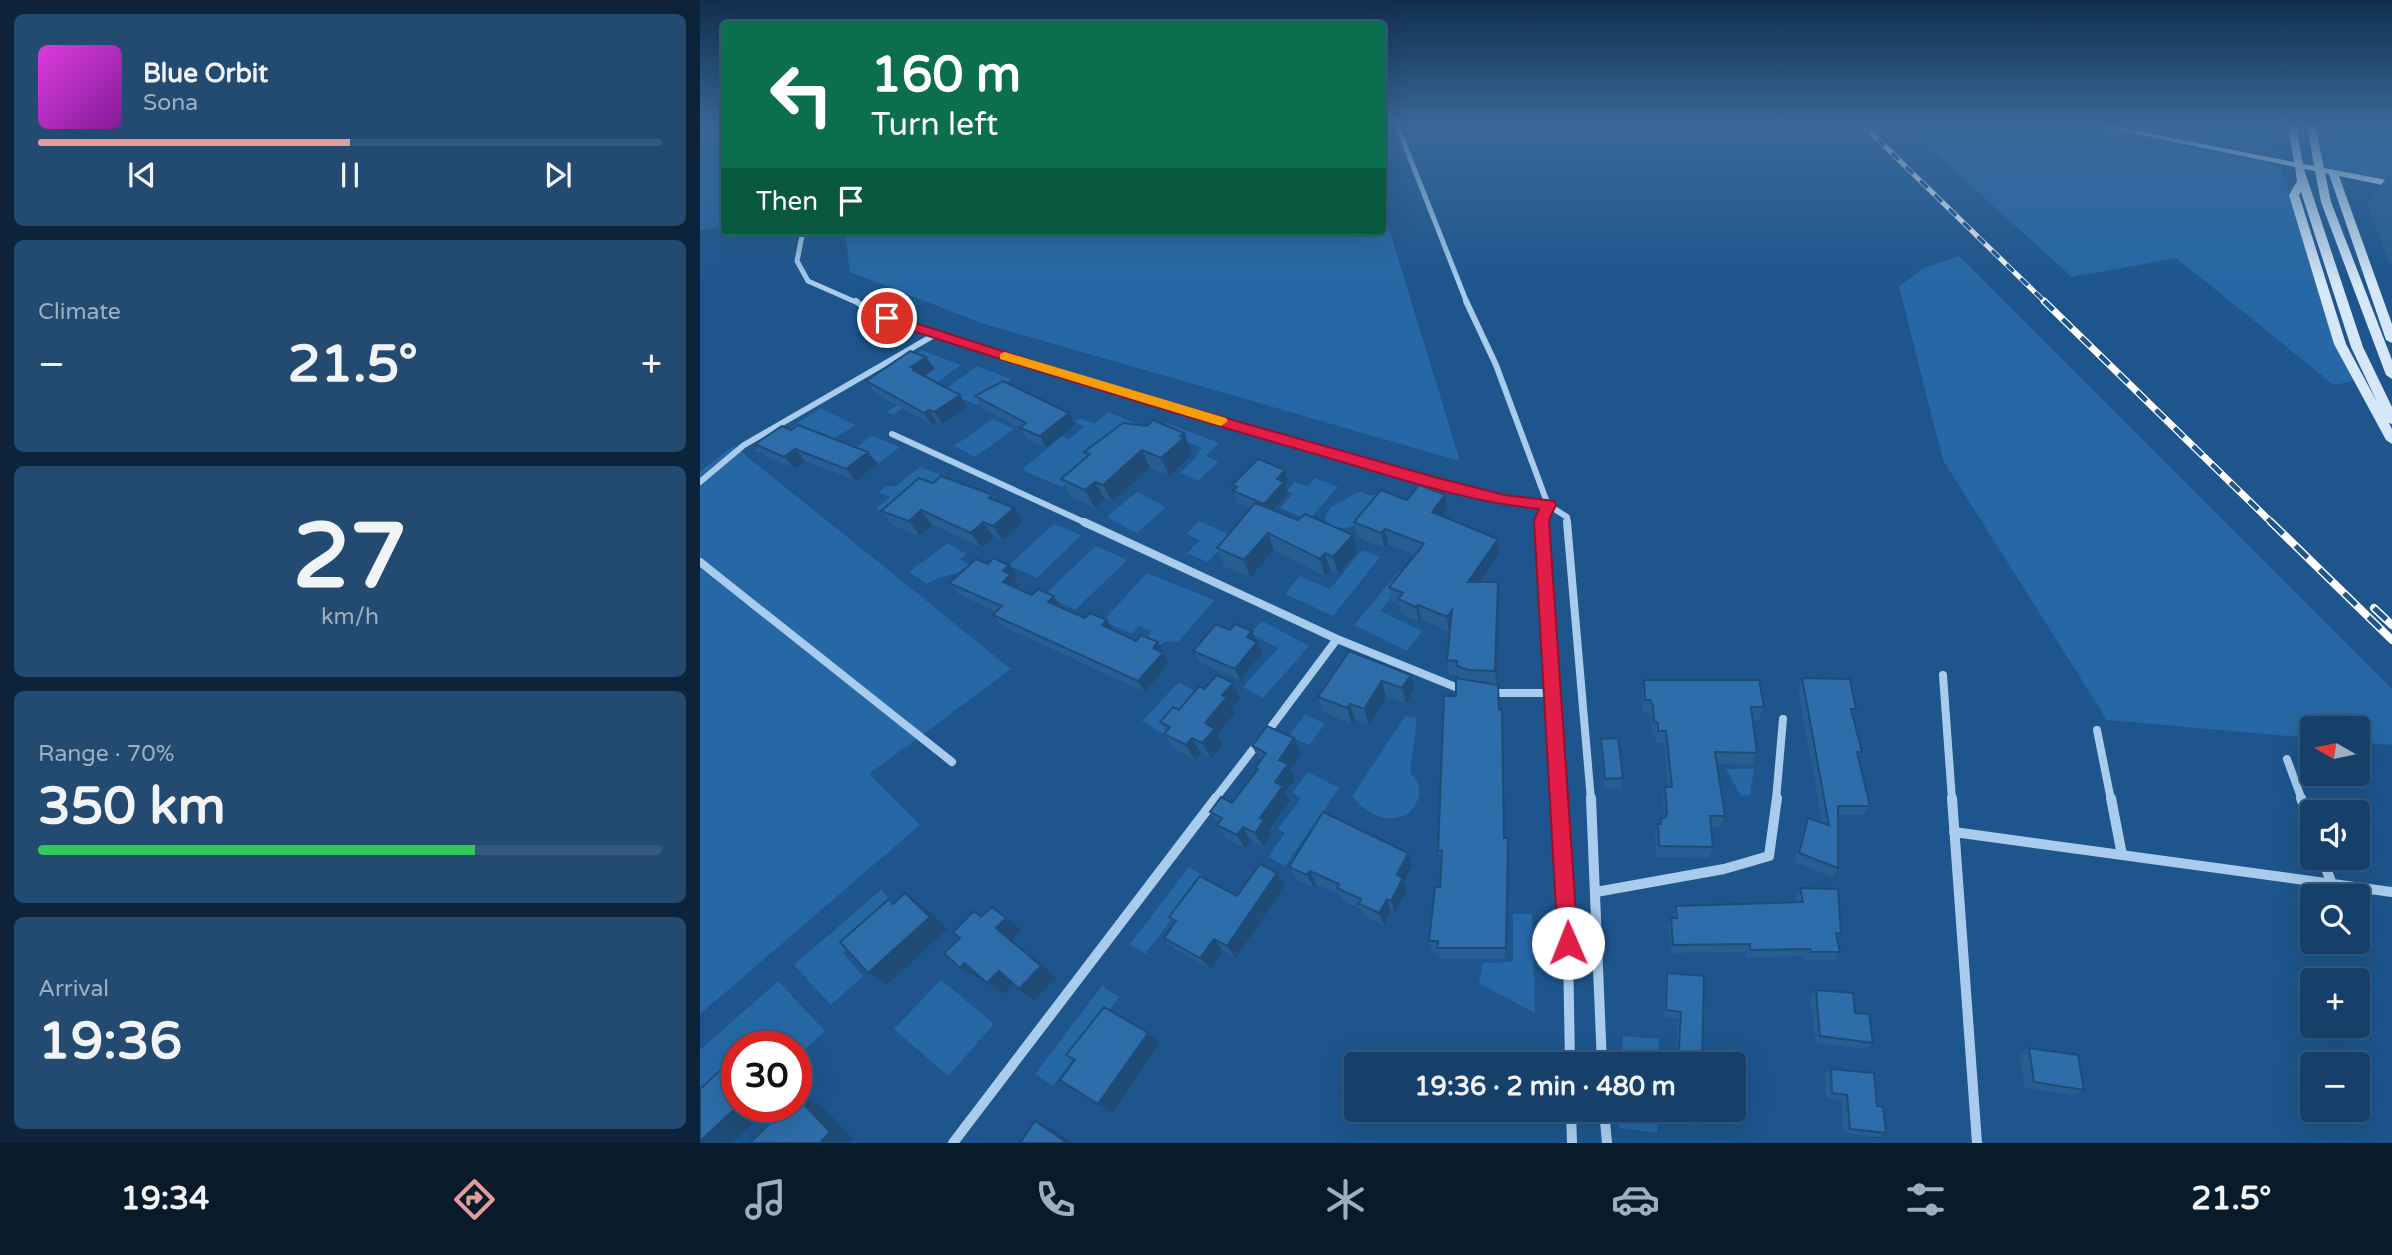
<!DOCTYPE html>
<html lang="en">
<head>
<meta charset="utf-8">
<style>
  body { margin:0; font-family:"Varela Round",sans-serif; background:#234b71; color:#f1f3f6; height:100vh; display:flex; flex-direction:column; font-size:26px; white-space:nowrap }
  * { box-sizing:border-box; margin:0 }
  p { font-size:23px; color:#9eafc0 }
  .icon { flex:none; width:38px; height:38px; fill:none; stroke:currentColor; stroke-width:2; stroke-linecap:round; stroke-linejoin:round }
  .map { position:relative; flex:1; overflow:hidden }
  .details { display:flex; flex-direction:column; gap:14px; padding:14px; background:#0c233a; width:700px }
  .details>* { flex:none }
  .banner { position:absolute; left:21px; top:21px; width:665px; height:214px; border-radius:7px; box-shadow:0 7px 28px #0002,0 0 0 2px #35597d; background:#0b6e4f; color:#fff; overflow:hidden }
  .needle { width:46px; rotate:279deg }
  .fabs { position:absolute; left:1600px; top:716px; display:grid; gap:14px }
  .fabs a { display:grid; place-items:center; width:70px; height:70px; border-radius:7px; background:#164069; box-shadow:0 7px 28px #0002,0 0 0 2px #35597d; font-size:35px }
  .speed { position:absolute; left:21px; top:1031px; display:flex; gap:14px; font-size:35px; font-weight:700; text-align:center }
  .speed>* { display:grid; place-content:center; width:91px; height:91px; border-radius:50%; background:#164069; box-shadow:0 7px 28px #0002,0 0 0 2px #35597d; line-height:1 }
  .speed .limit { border:10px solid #d22; background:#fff; color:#111 }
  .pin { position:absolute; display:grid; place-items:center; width:60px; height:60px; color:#fff; margin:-30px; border:4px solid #fff; border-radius:50%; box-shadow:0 2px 7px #0007 }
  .me { position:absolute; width:77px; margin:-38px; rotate:359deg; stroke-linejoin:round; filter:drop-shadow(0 0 5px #0008) }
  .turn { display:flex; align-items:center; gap:24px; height:147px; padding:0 35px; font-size:32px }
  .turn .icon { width:91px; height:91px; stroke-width:2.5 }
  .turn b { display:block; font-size:49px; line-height:60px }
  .then { display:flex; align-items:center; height:66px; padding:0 35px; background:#0003; gap:14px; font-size:26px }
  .big { font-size:52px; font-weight:800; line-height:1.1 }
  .details .card { flex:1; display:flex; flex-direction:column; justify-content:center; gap:10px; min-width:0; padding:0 24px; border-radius:10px; background:#234b71 }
  .details .dial { align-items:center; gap:0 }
  .dial b { font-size:91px; line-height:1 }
  .song { display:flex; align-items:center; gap:21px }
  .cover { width:84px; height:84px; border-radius:10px; background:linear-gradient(135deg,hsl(300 70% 55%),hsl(290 70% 35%)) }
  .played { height:7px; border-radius:4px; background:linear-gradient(90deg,#e69b98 50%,#35597d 50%) }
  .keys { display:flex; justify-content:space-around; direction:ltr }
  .heat { display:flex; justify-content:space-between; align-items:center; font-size:38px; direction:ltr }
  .charge { height:10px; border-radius:5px; background:linear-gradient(90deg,#34c759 70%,#35597d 0) }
  .trip { position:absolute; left:644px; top:1052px; width:402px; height:70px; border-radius:7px; background:#164069; box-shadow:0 7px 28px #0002,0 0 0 2px #35597d; font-weight:800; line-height:70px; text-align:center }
  .tab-bar { display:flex; height:112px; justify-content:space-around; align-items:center; background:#091a2a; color:#9eafc0 }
  .tab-bar .icon { width:49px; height:49px }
  .tab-bar .current { color:#e69b98 }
  .tab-bar b { font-size:32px; color:#f1f3f6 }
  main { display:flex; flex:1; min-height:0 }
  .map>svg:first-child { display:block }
</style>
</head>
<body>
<main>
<section class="details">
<div class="card">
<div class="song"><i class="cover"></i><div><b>Blue Orbit</b><p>Sona</p></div></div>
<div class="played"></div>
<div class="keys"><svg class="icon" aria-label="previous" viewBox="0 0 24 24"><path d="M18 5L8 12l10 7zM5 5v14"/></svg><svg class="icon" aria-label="pause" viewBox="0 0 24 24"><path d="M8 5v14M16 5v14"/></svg><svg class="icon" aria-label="next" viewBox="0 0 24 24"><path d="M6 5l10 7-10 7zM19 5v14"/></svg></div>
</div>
<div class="card"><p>Climate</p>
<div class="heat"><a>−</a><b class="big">21.5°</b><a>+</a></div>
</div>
<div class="card dial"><b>27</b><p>km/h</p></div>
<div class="card"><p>Range · 70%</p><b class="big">350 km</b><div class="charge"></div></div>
<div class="card"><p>Arrival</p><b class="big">19:36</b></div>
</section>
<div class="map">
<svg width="1692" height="1143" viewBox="0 0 1692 1143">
  <rect width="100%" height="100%" fill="#1d558c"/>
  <!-- green -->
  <path fill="#2668a5" d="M0,125H24V226L0,230Z
    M1203,125H1389L1580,166L1653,381L1634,385L1476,258L1372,277Z
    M1416,125H1572L1575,155Z
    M1620,125H1669L1692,129V181L1628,169Z
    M683,209L760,461L281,323L150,272L145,231H682Z
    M1259,256L1692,689V745L1657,742V728H1612V738L1407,720L1243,460L1199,286L1224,268Z
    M221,350L261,365L193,415L187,412L211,395L220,379L235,369L217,361L193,370Z
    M277,366L311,379L277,405L243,391Z
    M121,408L155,425L127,444L97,428L59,453L55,450Z
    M408,412L435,423L362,487L322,470L362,436L369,439L384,427L375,422L380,418L394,424Z
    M293,419L314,429L275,457L254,446Z
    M467,423L519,443L506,456L518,462L498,481L480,473L498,455L496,454L502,448L459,431Z
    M172,436L200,447L179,463L151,451Z
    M34,446L311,669L169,774L220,825L0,1014V471Z
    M220,467L246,477L194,517L176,509L190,497L179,492L185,487L197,485Z
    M615,478L638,487L609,520L580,508L593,494L587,491L595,482L608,487Z
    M661,491L668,495H681C663,518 658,535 627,525L625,517L631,507Z
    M437,492L466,507L437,533L407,517Z
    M499,521L533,536L508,562L487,553L500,540L486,534Z
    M354,524L381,535L337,578L309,565Z
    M248,543L266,554L260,559L270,566C255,577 241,574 227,584L209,572Z
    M396,546L427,560L375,610L344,595Z
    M662,550L680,557L633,616L585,594L600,576L630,589Z
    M699,571L708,576L680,611L722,631L707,651L654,625Z
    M447,573L514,600L478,642L465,641L458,647L445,642L451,631L439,626L432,634L403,621Z
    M562,621L609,646L563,698L543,687L578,648L550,633Z
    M479,682L502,695L465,735L442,721Z
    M605,714L625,724L609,745L589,736Z
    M705,716L717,718L710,773C724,786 721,800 709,813C685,826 670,814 652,797Z
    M1026,769H1054L1050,795L1041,796Z
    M608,772L639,788L585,866L568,857L585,833L578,829L601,798L592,793Z
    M489,867L504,876L445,954L430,944Z
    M181,890L196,905L143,953L163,976L131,1005L94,965Z
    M813,914H832L835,1013L779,983L783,963L813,962Z
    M241,980L294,1024L248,1076L194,1029Z
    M78,981L125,1031L96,1057V1046H37V1063L0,1097V1050Z
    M402,986L419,997L353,1086L335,1074Z
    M923,1036L959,1039L958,1064H922Z
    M920,1110H957V1133L919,1128Z"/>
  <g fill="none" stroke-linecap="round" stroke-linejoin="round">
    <!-- street-far3 -->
    <path stroke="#a9cced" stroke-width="5" d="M697,125L767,303
      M103,231L97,261L108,281L158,303"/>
    <!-- street-far2 -->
    <path stroke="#a9cced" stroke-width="6" d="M156,301L167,310L187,318L400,387L738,484L805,500L848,505L867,517L868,524
      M766,301L796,365L848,505L841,524
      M192,434L388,524
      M0,482L44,445L236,334"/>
    <!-- street-far1 -->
    <path stroke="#a9cced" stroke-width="8" d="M384,522L637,639
      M841,522L861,800
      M867,522L891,800
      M0,562L252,762
      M1243,675L1252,800
      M792,693H854
      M1397,730L1411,800
      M566,734L637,639L763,690
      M1587,759L1602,800
      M514,800L558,743
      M1076,800L1083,719"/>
    <!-- street -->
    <path stroke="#a9cced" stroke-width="10" d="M861,798L867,891L870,1064
      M891,798L902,1064
      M1252,798L1277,1143
      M1411,798L1422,855
      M1601,798L1612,828
      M1254,832L1692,892
      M1622,858L1632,884
      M896,892L1024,869L1069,856L1077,798
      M871,1110L872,1143
      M904,1110L907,1143
      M253,1143L516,798"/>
    <!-- secondary -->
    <path fill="#d5e7f9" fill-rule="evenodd" d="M1392,125H1407L1594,162L1588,125H1596L1603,164L1614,166L1607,125H1615L1624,168L1692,181V187L1639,176L1692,324V343L1686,340L1629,174L1625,173L1631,202L1692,360V379L1686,375L1621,202L1615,171L1604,169L1663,347L1692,407V424L1689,423L1692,429V444L1686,440L1634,344L1589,195L1597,181L1595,167ZM1601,192L1651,347L1677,402L1646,344L1599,195Z"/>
    <defs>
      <path id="rail-far2" d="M1163,125L1346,303"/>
      <path id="rail-far1" d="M1344,301L1573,524"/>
      <path id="rail" d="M1571,522L1692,640
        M1674,608L1692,625"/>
    </defs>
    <!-- rail-far2 casing -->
    <use href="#rail-far2" stroke="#fff" stroke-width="5"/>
    <!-- rail-far1 casing -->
    <use href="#rail-far1" stroke="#fff" stroke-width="7"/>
    <!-- rail casing -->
    <use href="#rail" stroke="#fff" stroke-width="8"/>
    <!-- rail-far2 -->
    <use href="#rail-far2" stroke="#1d558c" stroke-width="3.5" stroke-dasharray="10" stroke-linecap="butt"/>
    <!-- rail-far1 -->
    <use href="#rail-far1" stroke="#1d558c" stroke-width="4.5" stroke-dasharray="13" stroke-linecap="butt"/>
    <!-- rail -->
    <use href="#rail" stroke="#1d558c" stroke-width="5" stroke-dasharray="17" stroke-linecap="butt"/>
  </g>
  <!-- wall -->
  <path fill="#265e92" d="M1692,170V264L1689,263L1667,204Z
    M226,357L234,368L223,376L260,395L267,407L242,424L237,422L232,425L175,393L166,381Z
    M275,396L369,413L375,425L346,448L327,439L320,428L282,408Z
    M82,426L177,463L156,481L105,461L95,469L65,456L55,444Z
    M484,433L491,451H490L491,455L469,476L450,468L412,502L405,499L395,508L371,497L361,479L387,457L384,452Z
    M588,482L585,485L588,494L573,510L657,552L638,574L630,570L625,576L574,550L550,577L524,566L517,548L551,508L537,503L532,485Z
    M233,483L293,495L296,501L314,508L323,523L303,541L294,537L281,547L232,525L220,536L193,525L181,511Z
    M707,500L747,511L742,516L798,539L799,554L780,582H798L799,598L797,685L800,710L803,725L805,838H808L809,852L807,959H740L738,953H733L729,941L740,887L742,864L738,851L758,679V675H749L747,660L750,631L749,632L721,619L719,622L701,614L699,605L692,602L689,587L715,555L688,544L685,548L658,538L654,522Z
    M288,564L309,565L317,576L314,579L319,586L317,588L465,653L464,654L469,663L445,692L302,626L293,615L296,612L258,594L249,583Z
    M530,630L552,631L562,653L540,680L499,662L493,651Z
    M649,651L714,690L706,704L686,697L669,725L655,719L652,724L623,712L618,697Z
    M1102,678L1156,709L1153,716L1162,752L1158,758L1170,806L1164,815H1138V868L1133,877L1094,862L1104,828L1108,818L1122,822L1098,689Z
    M944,680L1064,707L1059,720H1053L1057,753L1053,765L1017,764L1025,816L1021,827H1011L1013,847L1009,858L956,857L955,834L958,824H959L961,818H964L962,799L965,787H968L964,743H956L955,735H952L951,717L948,712H943L942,692Z
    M533,683L540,699L532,708L535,713L517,734L523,744L511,758L501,753L495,760L474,749L464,734L466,732L460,722L479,710L504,689Z
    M594,738L601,754L590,769L595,779L585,792L590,801L569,830L571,834L563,847L551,841L545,849L526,838L510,812L532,803L557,771L555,768L560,761L552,746Z
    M901,739L923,778L922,788L904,789L900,749Z
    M712,866L704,881L707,890L695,913L691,911L684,925L664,916L661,909L643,901L639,894L616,884L614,888L596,880L589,867Z
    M577,873L585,885L536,958L523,951L511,969L475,949L464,938L475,923L469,917L537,896Z
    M1100,888L1141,934L1137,939L1140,952L1134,960H1105V956L1046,958V952L971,953L968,926L971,918H974L973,914L976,906L1096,902V897Z
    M967,973L1002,1064H975L978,1019L964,1017L965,980Z
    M1116,990L1155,1013L1173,1043L1166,1049L1115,1043L1110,997Z
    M1329,1048L1384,1090L1373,1095L1324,1088L1319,1054Z
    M1131,1069L1177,1106L1186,1133L1178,1137L1144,1133L1141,1100L1126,1098L1125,1074Z
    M973,1110H1000V1121L997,1126L972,1121Z"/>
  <!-- shaded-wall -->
  <path fill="#1f4c77" d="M226,357L234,368L221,378L211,367Z
    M260,395L267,407L242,424L234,412Z
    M229,410L237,422L232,425L224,413Z
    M369,413L375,425L346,448L340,436Z
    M484,433L491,451H490L491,455L469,476L461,458Z
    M95,449L105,461L95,469L84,457Z
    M442,450L450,468L412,502L403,485Z
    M168,452L177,463L156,481L146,469Z
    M585,470L588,482L585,485L588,494L567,515L564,504L577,479Z
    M395,482L405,499L395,508L385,490Z
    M745,495L747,511L734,528L732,512Z
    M314,508L323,523L303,541L293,526Z
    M221,510L232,525L220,536L209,521Z
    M283,522L294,537L281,547L271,533Z
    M685,529L688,544L685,548L681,533Z
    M568,533L574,550L550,577L544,560Z
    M653,535L657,552L638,574L633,557Z
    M798,539L799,554L769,597L768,582Z
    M625,553L630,570L625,576L620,559Z
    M309,565L317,576L314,579L319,586L311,593L303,582V571Z
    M798,582L799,598L797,685L795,671Z
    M354,596L361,607L348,602Z
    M718,605L721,619L719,622L716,607Z
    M752,610L753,625L749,632L747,617Z
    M407,620L414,631L402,625Z
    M552,631L557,642L547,637Z
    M458,642L469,663L445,692L438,681L453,648Z
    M557,642L562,653L540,680L535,669Z
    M711,675L714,690L706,704L702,688Z
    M682,681L686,697L669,725L664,709Z
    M533,683L540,699L532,708L535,713L517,734L523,744L511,758L502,743L505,723L522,695Z
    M650,704L655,719L652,724L647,708Z
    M802,709L803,725L805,852L804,838Z
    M492,738L501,753L495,760L486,745Z
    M594,738L601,754L590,769L595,779L585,792L590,801L569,830L571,834L563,847L555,833L575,782L579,760Z
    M543,827L551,841L545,849L537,835Z
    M808,838L809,852L807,959L806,948Z
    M708,853L712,866L704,881L707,890L695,913L691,901L697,875Z
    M610,871L616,884L614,888L607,875Z
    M577,873L585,885L536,958L527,946Z
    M205,893L223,906L247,929L188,984L168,973Z
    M687,899L691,911L684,925L679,913Z
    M292,907L321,930L312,940L356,977L334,1000L319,989L296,928Z
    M514,939L523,951L511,969L500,958Z
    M264,963L281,974L277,978L260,968Z
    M299,971L315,982L304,994L287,983Z
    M448,1033L460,1042L413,1112L398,1104Z
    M24,1067L37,1071V1083Z
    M96,1096L120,1104L153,1139L150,1143H120Z
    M38,1106H71L32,1143H0V1141Z
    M335,1121L351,1128L373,1143H367Z"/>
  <!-- building -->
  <path fill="#2c6daa" stroke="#1f4c77" stroke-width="2" d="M210,351L226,357L211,367L215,369L213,370L260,395L234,412L229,410L224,413L166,381Z
    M303,381L369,413L340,436L320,428L326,423L275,396Z
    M453,420L484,433L480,436L484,438L461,458L442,450L403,485L395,482L385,490L361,479L390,454L384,452L423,423L447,426Z
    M98,425L168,452L146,469L95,449L84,457L55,444L82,426L91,430Z
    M558,459L585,470L577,479L584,482L564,504L533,491L537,487L532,485Z
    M241,476L293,495L289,498L314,508L293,526L283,522L271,533L221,510L209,521L181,511L219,478L233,483Z
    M719,485L745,495L732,512L798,539L768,582H798L795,671L768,670L757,666V661L747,660L752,610L747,617L718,605L716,607L698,599L703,593L689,587L724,544L685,529L681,533L654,522L681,490L707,500Z
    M555,503L598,520L605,514L653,535L633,557L625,553L620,559L568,533L544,560L517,548Z
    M293,558L309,565L303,571L311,574L303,582L332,595L338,589L354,596L348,602L385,618L390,613L407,620L402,625L436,641L441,635L458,642L453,648L463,653L438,681L293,615L302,606L249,583L276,559L288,564Z
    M516,624L530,630L535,624L552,631L547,637L557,642L535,669L493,651Z
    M649,651L711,675L702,688L682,681L664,709L650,704L647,708L618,697Z
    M517,675L533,683L522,695L527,697L505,723L515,729L502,743L492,738L486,745L464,734L470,727L460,722L473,707L479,710L499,686L504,689Z
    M756,678L798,685L799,710L802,709L804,838H808L806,948H737L738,941H729L735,887H740L742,851H738L744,696H756Z
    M1102,678L1150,679L1156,709H1151L1162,752H1157L1170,806H1138V868L1099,853L1108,818L1129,825Z
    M944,680H1059L1064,707H1051L1057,753L1015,752L1025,816H1010L1013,847L959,846L958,824H961V818H965L967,813L965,787H972L966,731H958V723L954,722L953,705L950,700H945Z
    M567,726L594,738L579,760L588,764L575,782L583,786L560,818L564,820L555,833L543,827L537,835L517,825L522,818L510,812L521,797L532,803L558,769L555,768L566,753L552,746Z
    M918,738L923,778L905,779L901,739Z
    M623,812L708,853L697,875L703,878L691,901L687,899L679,913L659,904L661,899L637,888L639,884L610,871L607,875L589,867Z
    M560,864L577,873L527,946L514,939L500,958L464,938L476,921L469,917L500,876L537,896Z
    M1100,888L1138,889L1141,934L1136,933L1140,952H1111L1110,949L1050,950V944L973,945L971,918H977L976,906L1103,902Z
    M205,893L230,917L168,973L140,942L189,899L193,904Z
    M292,907L306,918L296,928L341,966L319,989L299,971L287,983L264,963L260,968L244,953L260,938L253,932L274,911L281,917Z
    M967,973L1004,976L1002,1064H978L981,1012L966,1010Z
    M1116,990L1153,993L1155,1013L1169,1014L1173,1043L1120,1036Z
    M404,1007L448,1033L398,1104L360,1080L375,1060L366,1055Z
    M1329,1048L1378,1055L1384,1090L1334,1082Z
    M24,1067L37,1083V1106H38L0,1141V1089Z
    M1131,1069L1174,1073L1177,1106L1183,1107L1186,1133L1150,1129L1147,1095L1132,1093Z
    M96,1096L130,1132L120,1143H50L87,1106H96Z
    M975,1110H1000V1121L975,1117Z
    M335,1121L367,1143H320Z"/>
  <!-- sky -->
  <linearGradient id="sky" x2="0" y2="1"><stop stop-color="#102f4d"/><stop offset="0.44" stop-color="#3a6899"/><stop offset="1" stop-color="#3a6899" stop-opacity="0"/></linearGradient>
  <rect width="1692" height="285" fill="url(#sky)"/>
  <!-- route -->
  <path fill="#e11d48" stroke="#92132f" stroke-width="2" d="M187,314L405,384L738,478L805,495L854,501L856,505L849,520L878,943L875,951L868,954L861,951L858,943L834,520L839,509C760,501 683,473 608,452C465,411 323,367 182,321L180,318Z"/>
  <!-- slow -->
  <path fill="#f59e0b" d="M305,352L526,418L528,421L521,426L300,359V354Z"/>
</svg>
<div class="fabs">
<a><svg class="needle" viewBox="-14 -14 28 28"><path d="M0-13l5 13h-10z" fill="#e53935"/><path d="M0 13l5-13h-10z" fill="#9eafc0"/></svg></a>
<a><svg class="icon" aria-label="sound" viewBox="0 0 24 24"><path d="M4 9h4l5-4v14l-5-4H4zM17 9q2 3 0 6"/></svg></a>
<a><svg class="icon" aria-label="search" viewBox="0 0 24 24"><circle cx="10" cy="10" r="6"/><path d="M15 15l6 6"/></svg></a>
<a>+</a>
<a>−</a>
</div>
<div class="speed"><div class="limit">30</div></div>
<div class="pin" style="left:187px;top:318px;background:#d93025"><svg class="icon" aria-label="arrive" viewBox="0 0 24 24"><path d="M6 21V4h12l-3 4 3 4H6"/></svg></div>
<svg class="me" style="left:868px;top:943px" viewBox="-20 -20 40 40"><circle r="19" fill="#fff"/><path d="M0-13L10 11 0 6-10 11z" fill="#e11d48"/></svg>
<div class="trip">19:36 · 2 min · 480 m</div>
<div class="banner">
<div class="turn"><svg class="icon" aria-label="left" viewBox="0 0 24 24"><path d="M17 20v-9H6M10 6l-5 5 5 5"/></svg><div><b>160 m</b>Turn left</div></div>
<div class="then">Then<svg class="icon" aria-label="arrive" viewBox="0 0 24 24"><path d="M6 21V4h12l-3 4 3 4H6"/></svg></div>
</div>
</div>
</main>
<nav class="tab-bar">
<b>19:34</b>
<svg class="icon current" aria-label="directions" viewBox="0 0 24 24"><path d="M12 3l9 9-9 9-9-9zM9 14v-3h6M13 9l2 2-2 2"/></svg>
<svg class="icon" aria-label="music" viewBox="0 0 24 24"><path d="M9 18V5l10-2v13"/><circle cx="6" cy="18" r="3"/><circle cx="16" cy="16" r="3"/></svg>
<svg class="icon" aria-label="phone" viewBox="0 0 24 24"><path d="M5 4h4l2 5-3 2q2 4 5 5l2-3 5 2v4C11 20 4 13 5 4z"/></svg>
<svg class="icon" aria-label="climate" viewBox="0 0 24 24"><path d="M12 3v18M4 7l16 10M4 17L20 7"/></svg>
<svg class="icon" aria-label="car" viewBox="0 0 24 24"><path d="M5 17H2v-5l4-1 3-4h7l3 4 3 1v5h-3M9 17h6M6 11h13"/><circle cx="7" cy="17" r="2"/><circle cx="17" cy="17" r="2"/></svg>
<svg class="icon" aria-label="filters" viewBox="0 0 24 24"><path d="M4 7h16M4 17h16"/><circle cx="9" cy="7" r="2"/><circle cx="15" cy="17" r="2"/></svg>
<b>21.5°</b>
</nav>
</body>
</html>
